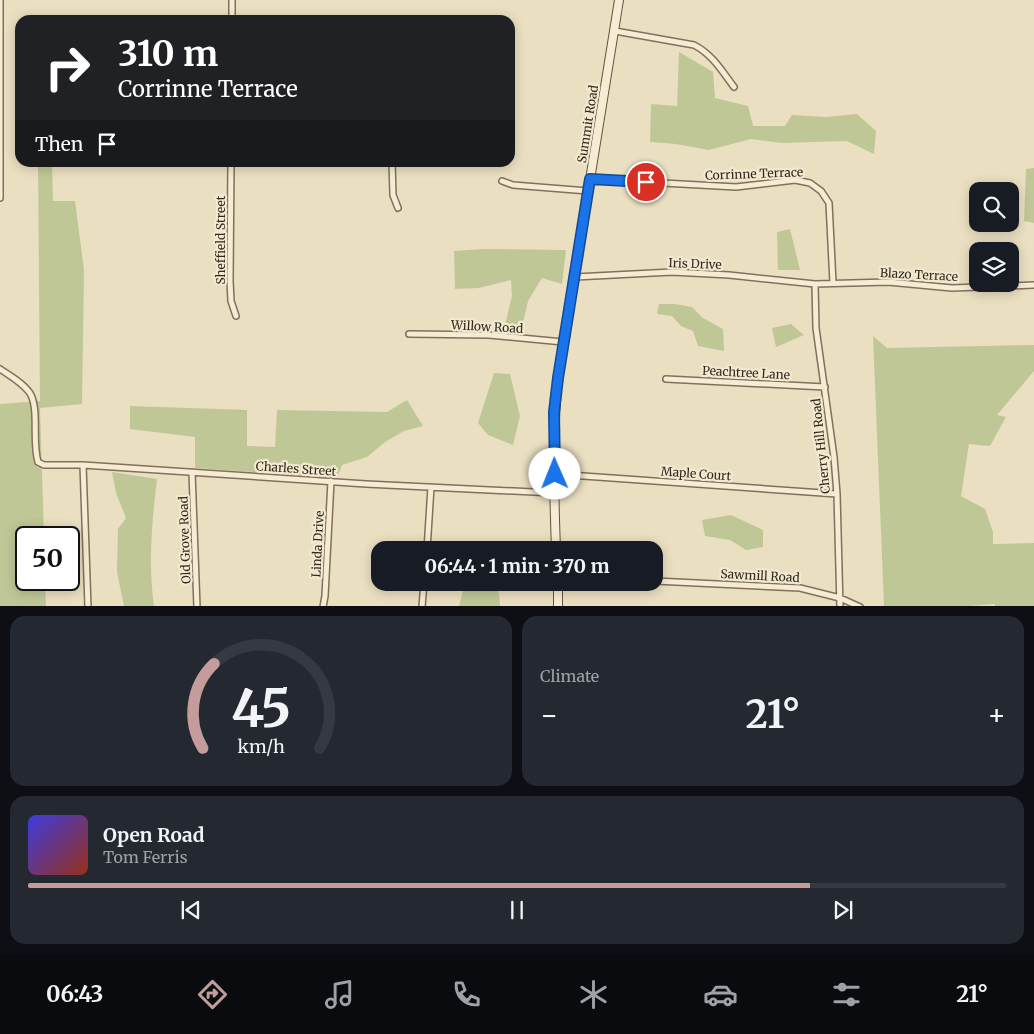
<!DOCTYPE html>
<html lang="en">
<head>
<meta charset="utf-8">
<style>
  body { margin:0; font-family:Merriweather,serif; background:#242831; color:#f1f3f6; height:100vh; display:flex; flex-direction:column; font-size:19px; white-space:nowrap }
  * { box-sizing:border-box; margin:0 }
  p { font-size:16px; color:#9ea1a6 }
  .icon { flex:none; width:28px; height:28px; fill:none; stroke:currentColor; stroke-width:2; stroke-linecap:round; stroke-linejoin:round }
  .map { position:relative; height:606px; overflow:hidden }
  .panel { display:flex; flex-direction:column; gap:10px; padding:10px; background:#0d0f14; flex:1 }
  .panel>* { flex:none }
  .top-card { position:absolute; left:15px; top:15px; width:500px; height:152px; border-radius:15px; box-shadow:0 2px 12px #0003; background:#202124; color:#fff; overflow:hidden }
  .buttons { position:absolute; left:969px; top:182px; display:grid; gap:10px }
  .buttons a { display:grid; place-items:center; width:50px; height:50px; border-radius:10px; background:#171b24; box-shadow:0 2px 12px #0003; font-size:25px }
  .speed { position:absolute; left:15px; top:526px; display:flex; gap:10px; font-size:25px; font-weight:700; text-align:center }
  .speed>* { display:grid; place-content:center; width:65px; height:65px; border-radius:50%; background:#171b24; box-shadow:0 2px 12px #0003; line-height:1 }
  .speed .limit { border:2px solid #111; border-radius:8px; background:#fff; color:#111 }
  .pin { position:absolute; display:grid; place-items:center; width:42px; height:42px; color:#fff; margin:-21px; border:2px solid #fff; border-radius:50%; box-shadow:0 1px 5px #0007 }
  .me { position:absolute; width:55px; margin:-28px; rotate:359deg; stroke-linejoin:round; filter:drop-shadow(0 0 4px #0008) }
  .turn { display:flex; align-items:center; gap:18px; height:105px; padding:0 20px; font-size:22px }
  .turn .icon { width:65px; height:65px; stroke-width:2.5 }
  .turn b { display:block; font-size:35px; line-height:42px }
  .then { display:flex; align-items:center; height:48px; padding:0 20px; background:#0003; gap:10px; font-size:19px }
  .big { font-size:38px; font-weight:700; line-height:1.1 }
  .panel .card { flex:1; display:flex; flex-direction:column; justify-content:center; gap:8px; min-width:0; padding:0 18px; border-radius:15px; background:#242831 }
  .panel .dial { align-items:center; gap:0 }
  .dial svg { height:130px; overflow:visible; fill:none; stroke:#363941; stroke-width:7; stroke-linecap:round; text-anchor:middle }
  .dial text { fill:#f1f3f6; stroke:none }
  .song { display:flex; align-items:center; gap:15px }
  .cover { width:60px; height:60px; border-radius:8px; background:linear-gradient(135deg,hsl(240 70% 55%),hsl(10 70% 35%)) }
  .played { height:5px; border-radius:2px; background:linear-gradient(90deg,#c49c9c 80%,#363941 80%) }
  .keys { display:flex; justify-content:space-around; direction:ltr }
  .heat { display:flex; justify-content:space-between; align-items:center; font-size:28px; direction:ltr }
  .panel .tiles { flex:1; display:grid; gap:10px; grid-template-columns:1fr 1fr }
  .card:last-child { grid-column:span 2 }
  .trip { position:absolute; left:371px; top:541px; width:292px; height:50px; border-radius:15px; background:#171b24; box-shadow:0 2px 12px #0003; font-weight:700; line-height:50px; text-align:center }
  .dock { display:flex; height:80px; justify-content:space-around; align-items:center; background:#090b0e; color:#9ea1a6 }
  .dock .icon { width:35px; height:35px }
  .dock .current { color:#c49c9c }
  .dock b { font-size:22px; color:#f1f3f6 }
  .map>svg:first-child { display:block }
</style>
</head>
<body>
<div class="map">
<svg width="1034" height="607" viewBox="0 0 1034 607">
  <rect width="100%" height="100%" fill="#eadfc1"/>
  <!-- green -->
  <path fill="#c0c796" d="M679,52L713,72L715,98L748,106L753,126H785L792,115L827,117L857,114L876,131L874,154L847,141L782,143L751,139L709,150L676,144L650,142L651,104L677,106Z
    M38,163H52L53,201H75L84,270L82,404L40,408L44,537L26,538V580H45L46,606L0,607V404L40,401Z
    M1034,168V223L1024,221L1026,169Z
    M790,229L800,270H778L777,232Z
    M484,249L566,250L562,284L542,278L528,301L522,327L505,325L512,296L511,280L479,288L455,289L454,251Z
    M659,304H675L692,307L703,318L723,329L724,351L698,346L693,331L681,326L672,316L657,314Z
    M791,324L804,335L776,347L772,328Z
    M873,336L887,348L1034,345V371L997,415L1006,417L990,446L969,444L961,496L985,509L993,532V544L1034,543V606H995V604L957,607L884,606Z
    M494,373L510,374L520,416L513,445L488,435L478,423Z
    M407,400L423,426L404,431L385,442L367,457L342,465L337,478L195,468V437L130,429V406L247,410V446L275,447L277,410L387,412Z
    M112,472L157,479C152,521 148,565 154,606H124L117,572L118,529L126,518L116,493Z
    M731,515L763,530V547L746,550L730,540L705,536L702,520Z
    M465,583H493L499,593L500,606H459Z"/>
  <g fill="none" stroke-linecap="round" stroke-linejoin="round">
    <defs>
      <path id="street" d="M232,20V0
        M615,31L694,45C712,54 722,71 734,87
        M231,162L230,281L231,301L236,316
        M392,162L393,195L398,208
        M590,179L736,187L795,180L810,183L821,191L829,203L833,283
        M502,181L513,185L588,191
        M0,198V0
        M575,277L672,272L729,275L815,284L888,282L952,288L1034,285
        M815,284L816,328L834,457L837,494L840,607
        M409,334L489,335L563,342
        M0,369C10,376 25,384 31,395C39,412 32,442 38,462L44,465H83L366,484L554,493
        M666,379L825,387
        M83,465L88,607
        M192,472L197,607
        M555,474L837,494
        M427,550L431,487
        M655,581L800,588L840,598L860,607
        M323,607L325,596L331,481
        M422,607L424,582"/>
      <path id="secondary" d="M556,550C554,493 552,435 558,378L619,0
        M558,582V607"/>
    </defs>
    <!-- street casing -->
    <use href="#street" stroke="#82705a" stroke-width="8"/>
    <!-- secondary casing -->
    <use href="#secondary" stroke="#63513d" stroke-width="10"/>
    <!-- street -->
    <use href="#street" stroke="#f5ecd3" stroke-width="5"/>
    <!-- secondary -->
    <use href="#secondary" stroke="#f5ecd3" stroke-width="8"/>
  </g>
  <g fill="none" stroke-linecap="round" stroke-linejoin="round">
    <defs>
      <path id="route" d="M555,474L554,412L558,378L590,179L646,182"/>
    </defs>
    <!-- route casing -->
    <use href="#route" stroke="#114b97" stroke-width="12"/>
    <!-- route -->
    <use href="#route" stroke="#1a73e8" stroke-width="9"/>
  </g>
  <g text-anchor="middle" stroke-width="4.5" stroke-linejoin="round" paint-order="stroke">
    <!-- street labels -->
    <g font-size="12" fill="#32281d" stroke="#f2e9d0">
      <text transform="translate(588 124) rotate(-81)" y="4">Summit Road</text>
      <text transform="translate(754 174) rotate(-2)" y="4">Corrinne Terrace</text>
      <text transform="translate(221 240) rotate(-90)" y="4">Sheffield Street</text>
      <text transform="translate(695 264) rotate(2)" y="4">Iris Drive</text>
      <text transform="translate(919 275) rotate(3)" y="4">Blazo Terrace</text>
      <text transform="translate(487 327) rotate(3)" y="4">Willow Road</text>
      <text transform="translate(746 373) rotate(3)" y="4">Peachtree Lane</text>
      <text transform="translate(821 446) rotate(-96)" y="4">Cherry Hill Road</text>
      <text transform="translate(296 469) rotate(4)" y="4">Charles Street</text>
      <text transform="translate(696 474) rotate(4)" y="4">Maple Court</text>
      <text transform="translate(185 540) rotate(-92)" y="4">Old Grove Road</text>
      <text transform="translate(318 544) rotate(-87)" y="4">Linda Drive</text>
      <text transform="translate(760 576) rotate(3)" y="4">Sawmill Road</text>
    </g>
  </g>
</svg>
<div class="buttons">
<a><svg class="icon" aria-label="search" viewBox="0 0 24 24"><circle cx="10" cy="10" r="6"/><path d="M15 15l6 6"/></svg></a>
<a><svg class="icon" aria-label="layers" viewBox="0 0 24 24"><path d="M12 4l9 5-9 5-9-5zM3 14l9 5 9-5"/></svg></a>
</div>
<div class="speed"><div class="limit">50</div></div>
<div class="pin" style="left:646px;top:182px;background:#d93025"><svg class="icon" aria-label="arrive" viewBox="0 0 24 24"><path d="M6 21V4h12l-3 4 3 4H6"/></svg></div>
<svg class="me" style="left:555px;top:474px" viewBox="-20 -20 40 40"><circle r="19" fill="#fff"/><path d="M0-13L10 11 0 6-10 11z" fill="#1a73e8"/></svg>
<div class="trip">06:44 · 1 min · 370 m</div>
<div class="top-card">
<div class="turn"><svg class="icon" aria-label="right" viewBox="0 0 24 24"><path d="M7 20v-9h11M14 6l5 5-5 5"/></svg><div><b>310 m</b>Corrinne Terrace</div></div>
<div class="then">Then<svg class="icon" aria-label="arrive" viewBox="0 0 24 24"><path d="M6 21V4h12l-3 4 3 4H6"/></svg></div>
</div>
</div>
<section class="panel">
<div class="tiles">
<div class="card dial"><svg viewBox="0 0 100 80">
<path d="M14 69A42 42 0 1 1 86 69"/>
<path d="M14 69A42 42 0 0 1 21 17" stroke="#c49c9c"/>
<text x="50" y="56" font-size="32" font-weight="700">45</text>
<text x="50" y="72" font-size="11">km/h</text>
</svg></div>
<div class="card"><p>Climate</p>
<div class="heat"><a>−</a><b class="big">21°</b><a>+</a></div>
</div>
<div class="card">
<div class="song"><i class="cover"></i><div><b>Open Road</b><p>Tom Ferris</p></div></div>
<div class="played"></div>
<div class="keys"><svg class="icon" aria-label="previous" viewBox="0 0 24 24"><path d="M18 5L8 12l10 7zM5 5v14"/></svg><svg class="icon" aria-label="pause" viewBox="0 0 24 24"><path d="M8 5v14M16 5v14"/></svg><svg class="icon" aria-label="next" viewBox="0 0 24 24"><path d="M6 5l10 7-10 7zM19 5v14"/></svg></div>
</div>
</div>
</section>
<nav class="dock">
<b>06:43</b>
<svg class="icon current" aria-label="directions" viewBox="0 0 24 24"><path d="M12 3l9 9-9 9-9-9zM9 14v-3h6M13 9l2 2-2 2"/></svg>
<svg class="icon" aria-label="music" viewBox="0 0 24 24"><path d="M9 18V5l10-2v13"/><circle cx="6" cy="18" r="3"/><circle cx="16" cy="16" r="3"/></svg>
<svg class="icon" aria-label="phone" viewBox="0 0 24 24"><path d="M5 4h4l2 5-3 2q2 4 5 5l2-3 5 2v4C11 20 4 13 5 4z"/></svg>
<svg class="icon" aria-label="climate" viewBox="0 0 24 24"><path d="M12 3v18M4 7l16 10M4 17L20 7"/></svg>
<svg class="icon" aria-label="car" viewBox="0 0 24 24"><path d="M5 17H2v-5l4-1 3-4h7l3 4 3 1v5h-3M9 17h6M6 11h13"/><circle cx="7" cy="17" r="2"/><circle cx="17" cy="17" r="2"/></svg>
<svg class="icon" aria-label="filters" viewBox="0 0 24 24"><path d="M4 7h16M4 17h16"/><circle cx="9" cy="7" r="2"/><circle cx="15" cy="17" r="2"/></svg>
<b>21°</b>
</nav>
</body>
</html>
